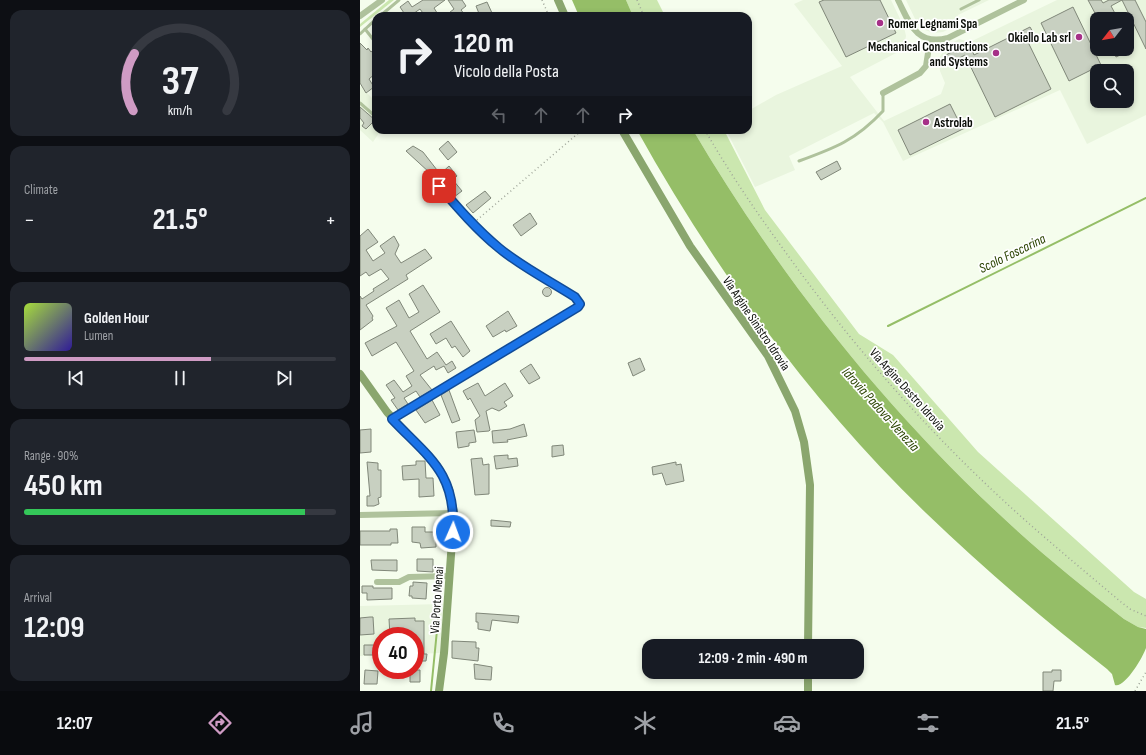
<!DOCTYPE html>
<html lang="en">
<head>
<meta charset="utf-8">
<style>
  body { margin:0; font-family:"Sofia Sans Condensed",sans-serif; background:#20242c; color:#f1f3f6; height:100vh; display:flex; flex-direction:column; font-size:15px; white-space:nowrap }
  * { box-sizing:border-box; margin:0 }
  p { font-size:13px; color:#9ea1a6 }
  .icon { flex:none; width:22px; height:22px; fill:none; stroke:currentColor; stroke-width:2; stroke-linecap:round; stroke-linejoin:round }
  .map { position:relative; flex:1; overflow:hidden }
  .panel { display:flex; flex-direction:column; gap:10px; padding:10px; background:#0d0f14; width:360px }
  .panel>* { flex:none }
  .banner { position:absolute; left:12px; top:12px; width:380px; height:122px; border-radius:12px; box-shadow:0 2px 6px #0003; background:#171b24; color:#f1f3f6; overflow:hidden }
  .needle { width:26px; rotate:239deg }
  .buttons { position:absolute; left:730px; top:12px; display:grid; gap:8px }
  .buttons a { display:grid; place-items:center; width:44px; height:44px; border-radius:8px; background:#171b24; box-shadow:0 2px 6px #0003; font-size:20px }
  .speed { position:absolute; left:12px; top:627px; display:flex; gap:8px; font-size:20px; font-weight:700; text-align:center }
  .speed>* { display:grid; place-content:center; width:52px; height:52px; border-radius:50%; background:#171b24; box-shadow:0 2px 6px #0003; line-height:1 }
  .speed .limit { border:6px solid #d22; background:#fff; color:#111 }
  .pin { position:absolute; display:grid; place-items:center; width:34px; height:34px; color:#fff; margin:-17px; border-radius:8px; box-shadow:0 2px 6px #0006 }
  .me { position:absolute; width:44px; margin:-22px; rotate:2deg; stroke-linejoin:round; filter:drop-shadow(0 0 3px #0008) }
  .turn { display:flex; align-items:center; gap:14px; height:84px; padding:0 16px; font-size:18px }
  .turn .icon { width:52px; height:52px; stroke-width:2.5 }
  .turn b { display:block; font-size:28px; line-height:34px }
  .lanes { display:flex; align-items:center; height:38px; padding:0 16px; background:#0003; justify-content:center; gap:20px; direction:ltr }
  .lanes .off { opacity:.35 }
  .big { font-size:30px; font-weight:700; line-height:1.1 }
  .panel .card { flex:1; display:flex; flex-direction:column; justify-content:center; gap:6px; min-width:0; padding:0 14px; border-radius:12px; background:#20242c }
  .panel .dial { align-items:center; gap:0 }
  .dial svg { height:104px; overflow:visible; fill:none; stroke:#363941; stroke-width:7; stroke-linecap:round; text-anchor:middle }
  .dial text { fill:#f1f3f6; stroke:none }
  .song { display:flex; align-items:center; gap:12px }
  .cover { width:48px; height:48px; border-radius:6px; background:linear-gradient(135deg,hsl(80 70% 55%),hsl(250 70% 35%)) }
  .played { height:4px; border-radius:2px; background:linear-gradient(90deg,#cf9bc4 60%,#363941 60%) }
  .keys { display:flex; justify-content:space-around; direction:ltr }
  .heat { display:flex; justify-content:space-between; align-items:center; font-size:22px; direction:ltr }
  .charge { height:6px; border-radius:3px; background:linear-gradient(90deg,#34c759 90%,#363941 0) }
  .trip { position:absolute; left:282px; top:639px; width:222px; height:40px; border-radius:12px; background:#171b24; box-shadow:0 2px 6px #0003; font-weight:700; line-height:40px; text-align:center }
  .tab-bar { display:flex; height:64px; justify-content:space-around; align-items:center; background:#090b0e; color:#9ea1a6 }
  .tab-bar .icon { width:28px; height:28px }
  .tab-bar .on { color:#cf9bc4 }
  .tab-bar b { font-size:18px; color:#f1f3f6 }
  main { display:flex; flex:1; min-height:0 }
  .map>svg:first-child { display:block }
</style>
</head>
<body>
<main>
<section class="panel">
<div class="card dial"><svg viewBox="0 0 100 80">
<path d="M14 69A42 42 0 1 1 86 69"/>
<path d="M14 69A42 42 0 0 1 15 25" stroke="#cf9bc4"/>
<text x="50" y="56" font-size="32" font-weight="700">37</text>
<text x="50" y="72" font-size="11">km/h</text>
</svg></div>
<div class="card"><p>Climate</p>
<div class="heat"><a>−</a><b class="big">21.5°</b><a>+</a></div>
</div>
<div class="card">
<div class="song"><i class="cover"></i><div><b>Golden Hour</b><p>Lumen</p></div></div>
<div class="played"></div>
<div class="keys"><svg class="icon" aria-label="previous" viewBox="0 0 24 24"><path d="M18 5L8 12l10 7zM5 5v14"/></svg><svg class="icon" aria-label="pause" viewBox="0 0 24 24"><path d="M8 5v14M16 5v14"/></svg><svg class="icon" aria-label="next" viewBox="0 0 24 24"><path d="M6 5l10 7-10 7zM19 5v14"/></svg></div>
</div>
<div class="card"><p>Range · 90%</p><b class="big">450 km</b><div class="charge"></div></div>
<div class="card"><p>Arrival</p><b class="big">12:09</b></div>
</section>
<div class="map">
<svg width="786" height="691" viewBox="0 0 786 691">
  <rect width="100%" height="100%" fill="#f5fded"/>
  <!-- built -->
  <path fill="#e9f5de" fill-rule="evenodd" d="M443,0H531L544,27L546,36L544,45L538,52L490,77L524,121L581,94L585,83L580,71L579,58L587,46L599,39L610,42L697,0H786V115L727,144L700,90L543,161L523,122L514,113L429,156L435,170L395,187L366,130H388V111L416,95L482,66L434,4ZM737,19H767V49H737ZM737,71H767V101H737Z
    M546,0H629L598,15L593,27L583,32L574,33L565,30L557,23Z
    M0,86L16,102V130H21L13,142L0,130Z
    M83,604L80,653L55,654V636H21V655L0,656V606Z"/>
  <!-- green -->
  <path fill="#cbe7af" d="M29,0H34L0,27V24Z
    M266,0H297L305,16H273Z
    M333,130H364L405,210L499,334L533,355L618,452L774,592L786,599V628L778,627L764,619C726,589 688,559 652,526C527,412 419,276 333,130Z"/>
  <!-- water -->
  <path fill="#95be67" d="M212,0H266L273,16H219Z
    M277,130H333C419,276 527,412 652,526C688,559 726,589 764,619L778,627L786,629C786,634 786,642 786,648C783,657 765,688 755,685L752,674L747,669C684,620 623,568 566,513C453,405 353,267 277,130Z"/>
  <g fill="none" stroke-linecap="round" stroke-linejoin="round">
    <!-- stream -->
    <path stroke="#95be67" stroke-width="2" d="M528,326L786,198
      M71,691L78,620"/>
  </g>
  <!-- building -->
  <path fill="#c8d0c1" stroke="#808779" d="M63,0H85L74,8L79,16H65L60,9L50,16H46L40,7L48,1L52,7Z
    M88,0H102L106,6L101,10L106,16H85L94,9Z
    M464,0H520L536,33L486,57L459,2Z
    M728,0H741L743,3L749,0H775L786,22V49L762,0L751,6L758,19H730L736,15Z
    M127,2L132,13L120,16L116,6Z
    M713,7L741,65L709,81L681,23Z
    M670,27L674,34L666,38L691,89L635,117L605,55L590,63L586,55L609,43L614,55Z
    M0,43L7,50L8,48L11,52L16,48V73L9,79L14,87L6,93L0,83Z
    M752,49H773L756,57Z
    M590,104L599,122L609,119L611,125L550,155L538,130Z
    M0,107L15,120L6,129L2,126L4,123L0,118Z
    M88,141L97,152L88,160L79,149Z
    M53,146L63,152L77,170L73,173H70L46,151Z
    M477,161L481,169L461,180L456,172Z
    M89,166L97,176L93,180L102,191L94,197L77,177Z
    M125,191L131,198L113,213L106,205Z
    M170,213L177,224L161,236L153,225Z
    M8,229L18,242L6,250L13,261L25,253L20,246L34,236L39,245L35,254L41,263L65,249L72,258L46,275L48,279L6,305L13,316L12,318L13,320L0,330V296L2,299L14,291L13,289L29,279L21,269L9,276L6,272L0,276V236Z
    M63,285L80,312L50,331L67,359L77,352L86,365L92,361L96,368L88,373L84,366L76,370L74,366L60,375L72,390L60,397L56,391L44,398L48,404L38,410L31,400L35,398L26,385L34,380L43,392L52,386L46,376L54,371L36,342L12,356L5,343L37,326L26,308L39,300L49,318L59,312L49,294Z
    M182.5 292a4.5 4.5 0 1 1 9 0a4.5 4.5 0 1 1-9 0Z
    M148,311L157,326L146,332L145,330L133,337L126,326Z
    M91,321L110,351L103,357L95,346L92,348L86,338L76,344L70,334Z
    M280,358L285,370L273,376L268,363Z
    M171,364L180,378L169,384L160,371Z
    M118,383L125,396L145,383L153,396L144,402L147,406L139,411L132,408L126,411L130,430L129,431L117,432L115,420L120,416L110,398L108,400L103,391Z
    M89,390L100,420L92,423L81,395Z
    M72,400L80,415L65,423L56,410Z
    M164,424L167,436L147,440L148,442L133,443L132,431L150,429Z
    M11,429V452L0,453V430Z
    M114,430L116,442L109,443V446L98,448L96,432Z
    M203,445L204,455L192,457V446Z
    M148,455V459L157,458L158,466L136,469L134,456Z
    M122,458L123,465L129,464V494L115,495L111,459Z
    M56,461H65L66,478H73L74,496L59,497V479L43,480L42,466L56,465Z
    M7,462L18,463V470H21V497L18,498L19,504L14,506H7V496H10Z
    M316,462V465L321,464L324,481L306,485L302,473L293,475L292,467Z
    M131,520L151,522L150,527L131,526Z
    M52,527H65V532H76V547L61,548L60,543L52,542Z
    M30,529H37L38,543H31V545H0V531H30Z
    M57,559H73V572L57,571Z
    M11,560H37V571L12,570Z
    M53,582L67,583L66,599L52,598V596H49L50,586H53Z
    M2,586H13V588H32V599L7,600V593H2Z
    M116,613L159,616L158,623L132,620L130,631L118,629V622H116Z
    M10,617H13L14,634L0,635V618Z
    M55,618V621H64V654H67L66,661H55V636H30L29,619Z
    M92,641L116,642V648H119L118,661L92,658Z
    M4,645H21V655H4Z
    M114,664L132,667L131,680L115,679Z
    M5,670L18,671L17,684H4Z
    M28,670H60V682H50V674L30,676Z
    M692,670H701V681H694L693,691H683V672H692Z"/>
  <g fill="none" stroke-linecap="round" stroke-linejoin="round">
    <!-- path -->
    <path stroke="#9fa599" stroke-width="1.5" stroke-dasharray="1 3" stroke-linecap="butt" d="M182,0L189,16
      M277,0L284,16
      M345,130C370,174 399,216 429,257C489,340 555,417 629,487C671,527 716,564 761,602L770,609L786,616
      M117,220L222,130
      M775,691L786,672"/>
    <!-- lane -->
    <path stroke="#afc29c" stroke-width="3" d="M601,9L619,0
      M20,16L39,0
      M5,29L16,43
      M0,34L16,19
      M0,103L16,117
      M439,161C475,148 496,140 523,111V93"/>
    <!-- street -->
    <path stroke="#afc29c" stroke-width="6" d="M538,0C550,24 556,46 588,38L664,0
      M0,16L22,0
      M523,93L560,73L566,66L570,40
      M32,419L218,307L220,304L215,297C190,281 162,267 140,248C114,227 93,202 71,177
      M0,515L94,513
      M17,582H39L49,577L89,576"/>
    <!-- secondary -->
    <path stroke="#8aa66e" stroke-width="8" d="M198,0L205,16
      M262,130L330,246L408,356L435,411L444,442L450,485L448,646
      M0,374L27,412L78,467L89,489L94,513L84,653L79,691
      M448,691V672"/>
  </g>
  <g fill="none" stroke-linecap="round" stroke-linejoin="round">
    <defs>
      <path id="route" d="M79,186C98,208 117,230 139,248C162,267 190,281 215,297L220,304L218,307L32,419C69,458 96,472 93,532"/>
    </defs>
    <!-- route casing -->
    <use href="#route" stroke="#114b97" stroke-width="10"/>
    <!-- route -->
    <use href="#route" stroke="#1a73e8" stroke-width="7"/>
  </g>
  <!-- markers -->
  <g fill="#a63088" stroke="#fff" stroke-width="1.5">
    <circle cx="520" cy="23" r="4"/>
    <circle cx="719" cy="37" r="4"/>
    <circle cx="636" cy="53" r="4"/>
    <circle cx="566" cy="122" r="4"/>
  </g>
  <g text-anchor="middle" stroke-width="3.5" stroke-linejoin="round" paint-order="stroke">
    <!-- poi labels -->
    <g font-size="13" font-weight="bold" fill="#0a0d08" stroke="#fff" text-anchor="start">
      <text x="528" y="28">Romer Legnami Spa</text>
      <text x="711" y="42" text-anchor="end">Okiello Lab srl</text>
      <text x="628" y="51" text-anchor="end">Mechanical Constructions<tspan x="628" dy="15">and Systems</tspan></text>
      <text x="574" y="127">Astrolab</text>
    </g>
    <!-- street labels -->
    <g font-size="13" fill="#0a0d08" stroke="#fff">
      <text transform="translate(397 323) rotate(56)" y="5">Via Argine Sinistro Idrovia</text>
      <text transform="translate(548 389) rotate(48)" y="5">Via Argine Destro Idrovia</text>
      <text transform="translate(76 600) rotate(-86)" y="5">Via Porto Menai</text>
    </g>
    <!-- water labels -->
    <g font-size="14" font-style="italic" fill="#2a4301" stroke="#fff">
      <text transform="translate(652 253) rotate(-26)" y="5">Scolo Foscarina</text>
      <text transform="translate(521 409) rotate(48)" y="5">Idrovia Padova-Venezia</text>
    </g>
  </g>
</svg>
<div class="buttons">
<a><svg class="needle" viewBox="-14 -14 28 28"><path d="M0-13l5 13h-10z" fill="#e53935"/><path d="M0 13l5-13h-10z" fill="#9ea1a6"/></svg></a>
<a><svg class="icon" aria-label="search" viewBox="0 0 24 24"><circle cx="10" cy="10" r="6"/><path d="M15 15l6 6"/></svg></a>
</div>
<div class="speed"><div class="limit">40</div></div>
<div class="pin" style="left:79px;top:186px;background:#d93025"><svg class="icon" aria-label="arrive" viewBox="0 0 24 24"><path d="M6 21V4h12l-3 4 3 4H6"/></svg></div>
<svg class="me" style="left:93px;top:532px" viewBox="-20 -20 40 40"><circle r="17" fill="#1a73e8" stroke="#fff" stroke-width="3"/><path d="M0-11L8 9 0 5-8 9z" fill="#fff"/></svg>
<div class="trip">12:09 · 2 min · 490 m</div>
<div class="banner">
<div class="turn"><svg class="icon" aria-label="right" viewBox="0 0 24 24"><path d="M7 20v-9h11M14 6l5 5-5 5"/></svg><div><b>120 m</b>Vicolo della Posta</div></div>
<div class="lanes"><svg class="icon off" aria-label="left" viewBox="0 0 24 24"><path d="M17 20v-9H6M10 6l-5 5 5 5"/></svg><svg class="icon off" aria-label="ahead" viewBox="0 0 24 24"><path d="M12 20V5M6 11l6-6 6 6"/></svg><svg class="icon off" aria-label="ahead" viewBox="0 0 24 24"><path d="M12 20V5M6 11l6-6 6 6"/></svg><svg class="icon" aria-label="right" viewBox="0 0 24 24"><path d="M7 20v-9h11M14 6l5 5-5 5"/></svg></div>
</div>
</div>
</main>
<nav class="tab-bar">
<b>12:07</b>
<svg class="icon on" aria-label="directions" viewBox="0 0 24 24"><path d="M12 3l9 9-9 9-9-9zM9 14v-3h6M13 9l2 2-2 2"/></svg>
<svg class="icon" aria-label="music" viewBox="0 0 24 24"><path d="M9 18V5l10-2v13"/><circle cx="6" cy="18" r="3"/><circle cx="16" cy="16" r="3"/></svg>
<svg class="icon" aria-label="phone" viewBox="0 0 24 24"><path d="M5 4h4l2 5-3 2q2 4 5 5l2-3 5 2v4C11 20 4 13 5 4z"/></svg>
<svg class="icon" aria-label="climate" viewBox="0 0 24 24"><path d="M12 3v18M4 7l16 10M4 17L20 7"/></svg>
<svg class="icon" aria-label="car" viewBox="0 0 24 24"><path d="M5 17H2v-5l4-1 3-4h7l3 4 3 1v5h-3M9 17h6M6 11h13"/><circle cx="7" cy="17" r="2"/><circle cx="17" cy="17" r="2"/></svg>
<svg class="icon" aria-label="filters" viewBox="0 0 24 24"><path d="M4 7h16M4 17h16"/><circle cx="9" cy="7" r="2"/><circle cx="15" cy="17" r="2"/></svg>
<b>21.5°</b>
</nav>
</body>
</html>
